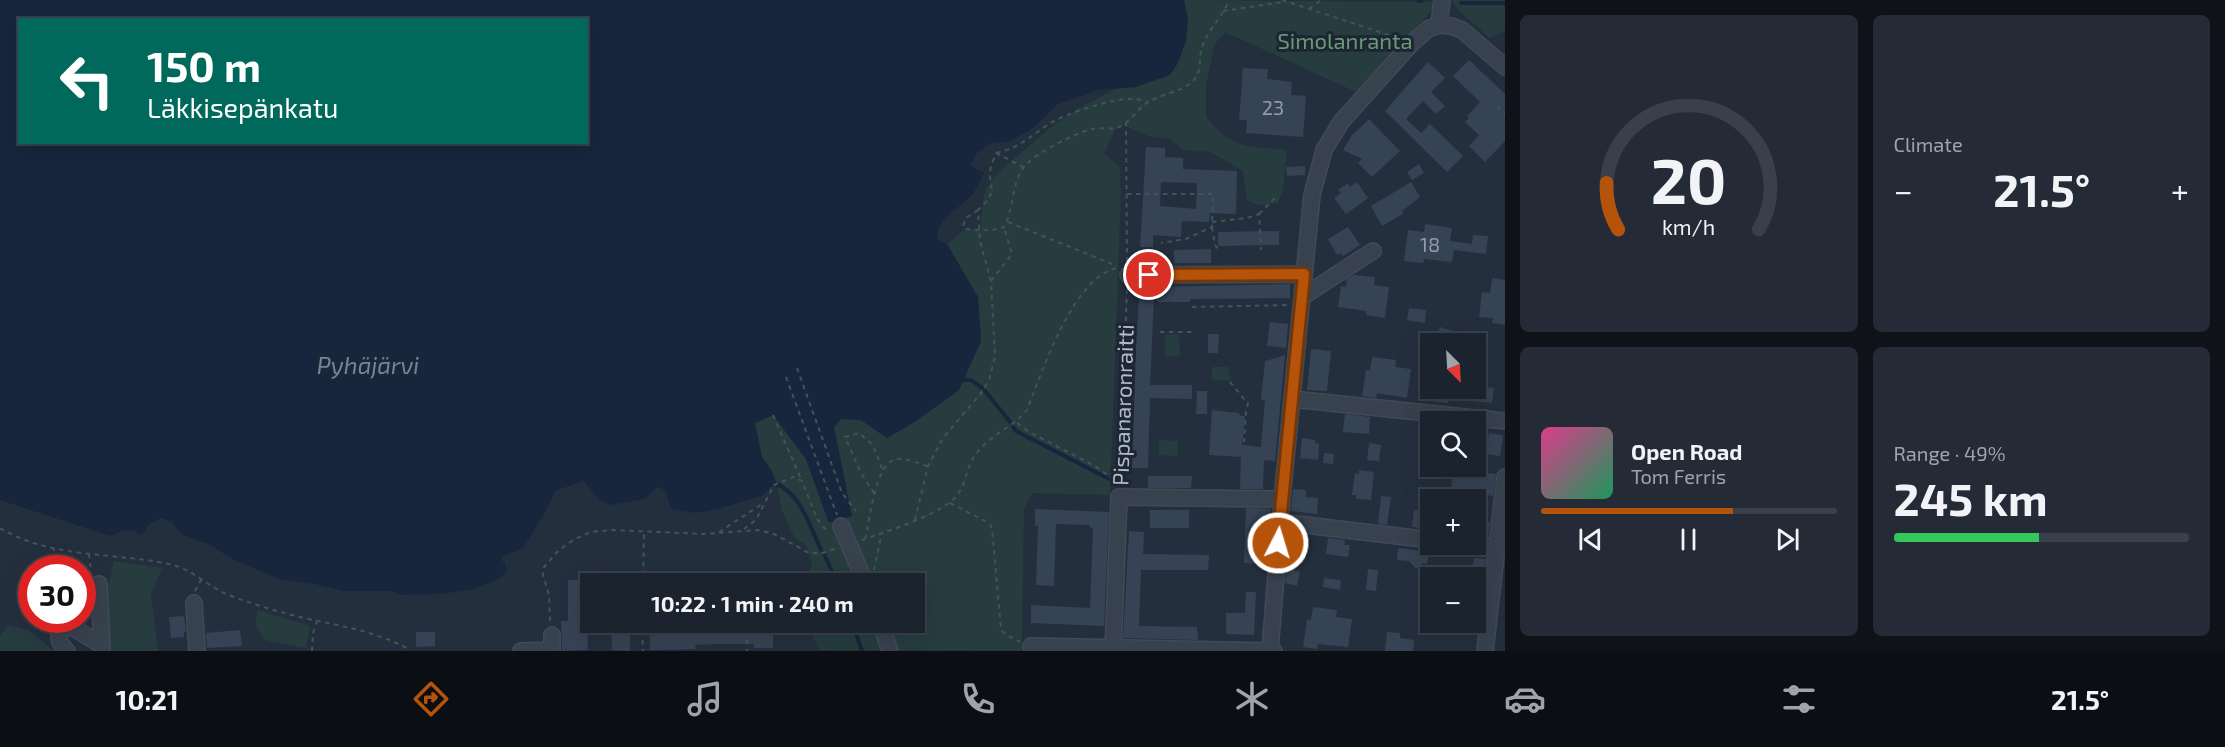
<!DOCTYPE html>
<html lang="en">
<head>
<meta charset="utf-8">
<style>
  body { margin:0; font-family:"Exo 2",sans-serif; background:#242b36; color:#f1f3f6; height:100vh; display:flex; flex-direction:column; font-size:22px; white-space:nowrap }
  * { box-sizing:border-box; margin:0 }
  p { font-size:20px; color:#a0a4aa }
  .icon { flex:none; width:33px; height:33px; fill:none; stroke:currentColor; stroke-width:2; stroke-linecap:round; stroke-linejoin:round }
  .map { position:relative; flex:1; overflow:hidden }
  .drawer { display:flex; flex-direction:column; gap:15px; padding:15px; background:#0f1319; width:720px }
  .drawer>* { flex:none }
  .guide { position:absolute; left:18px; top:18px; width:570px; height:126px; border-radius:0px; box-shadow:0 6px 24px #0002,0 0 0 2px #39404a; background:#00695c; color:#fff; overflow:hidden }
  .needle { width:39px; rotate:156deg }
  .controls { position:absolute; left:1420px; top:333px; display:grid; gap:12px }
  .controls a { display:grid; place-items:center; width:66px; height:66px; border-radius:0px; background:#1b232e; box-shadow:0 6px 24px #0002,0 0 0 2px #39404a; font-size:30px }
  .speed { position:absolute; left:18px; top:555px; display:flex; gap:12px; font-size:30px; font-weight:700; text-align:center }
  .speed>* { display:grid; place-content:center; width:78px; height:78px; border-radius:50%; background:#1b232e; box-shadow:0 6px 24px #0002,0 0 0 2px #39404a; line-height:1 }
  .speed .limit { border:9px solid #d22; background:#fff; color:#111 }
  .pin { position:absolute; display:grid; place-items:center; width:51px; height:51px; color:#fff; margin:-26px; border:3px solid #fff; border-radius:50%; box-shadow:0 2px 6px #0007 }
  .me { position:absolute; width:66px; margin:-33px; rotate:5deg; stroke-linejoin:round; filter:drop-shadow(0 0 4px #0008) }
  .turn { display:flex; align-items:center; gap:21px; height:126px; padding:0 30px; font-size:27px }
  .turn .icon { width:78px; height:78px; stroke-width:2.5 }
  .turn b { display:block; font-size:42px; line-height:51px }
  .big { font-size:45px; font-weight:700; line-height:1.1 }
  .drawer .tile { flex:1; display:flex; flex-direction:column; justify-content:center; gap:9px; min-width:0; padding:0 21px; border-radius:9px; background:#242b36 }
  .drawer .dial { align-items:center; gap:0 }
  .dial svg { height:156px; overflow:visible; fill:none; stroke:#39404a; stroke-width:7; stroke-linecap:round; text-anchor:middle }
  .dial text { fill:#f1f3f6; stroke:none }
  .song { display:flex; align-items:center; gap:18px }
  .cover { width:72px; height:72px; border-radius:9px; background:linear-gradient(135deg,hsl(330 70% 55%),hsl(150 70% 35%)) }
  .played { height:6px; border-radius:3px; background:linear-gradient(90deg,#b45309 65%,#39404a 65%) }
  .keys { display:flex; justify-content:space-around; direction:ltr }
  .heat { display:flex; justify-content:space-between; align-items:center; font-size:33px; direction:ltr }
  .charge { height:9px; border-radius:4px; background:linear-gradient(90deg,#34c759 49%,#39404a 0) }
  .drawer .tiles { flex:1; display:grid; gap:15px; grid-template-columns:repeat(2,1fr) }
  .trip { position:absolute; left:580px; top:573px; width:345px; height:60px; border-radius:0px; background:#1b232e; box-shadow:0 6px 24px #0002,0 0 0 2px #39404a; font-weight:700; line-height:60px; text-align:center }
  .tab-bar { display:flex; height:96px; justify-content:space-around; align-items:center; background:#0b0e12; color:#a0a4aa }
  .tab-bar .icon { width:42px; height:42px }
  .tab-bar .current { color:#b45309 }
  .tab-bar b { font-size:27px; color:#f1f3f6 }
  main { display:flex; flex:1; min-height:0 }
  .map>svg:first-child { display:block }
</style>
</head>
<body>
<main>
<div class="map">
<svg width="1505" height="651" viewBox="0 0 1505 651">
  <rect width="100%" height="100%" fill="#242f3e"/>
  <!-- green -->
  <path fill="#263c3f" d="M1184,0L1440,2L1356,92L1225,32L1215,44L1206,85V116C1232,150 1246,146 1287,150L1283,190L1278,203L1257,205L1247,200L1243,171L1211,152L1183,150L1170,139L1148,136L1121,124L1114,132L1104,153L1120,167L1121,193L1110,495L1032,493L1024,509L1022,651L819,650L806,623L915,622V584L812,583L809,573L812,562L806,545L794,537L782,510L775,477L762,457L758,444L755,423L773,415L806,459L829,523L834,427L841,419L861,420L887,438L913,423L959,390L981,341L978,297L947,244L963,231L980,228L984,195L991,181L1009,163L1049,129L1077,109L1118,88L1136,87L1188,20Z
    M1452,0H1505V31L1490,38L1457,9Z
    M1179,334L1180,356H1165V335Z
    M1212,367H1228L1231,381L1212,380Z
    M1159,440L1178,441L1177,456L1159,455Z
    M114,561L162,568L151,594L158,651H109L104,602Z
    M258,610L310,626L306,648L265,640L255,625Z
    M8,625L29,630L54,651H0V637Z"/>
  <!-- water -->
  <path fill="#17263c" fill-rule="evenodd" d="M0,0H1184L1188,20L1186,41L1178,63L1170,75L1136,87L1099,90L1058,104L1032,129L1008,142L990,143L977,153L970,166L984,173C980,181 975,192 969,198C955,211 938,218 937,239L947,244L978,297L981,341L959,390L913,423L887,438L861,420L841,419L834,427L852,516L829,523L806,459L773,415L755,423L762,457L772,471L775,482L763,495L722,508L696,513L671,509L665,490L657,487L645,499L610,505L600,500L583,481L555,491L546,511L523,548L501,557L502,561L505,563L506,572L499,579L469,590L440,594L400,595L392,591H343L315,584L279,579L234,560L208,544L181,534L172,522L161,518L147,526L145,532L141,535C131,527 120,531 110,536L0,500ZM20,20H586V142H20Z"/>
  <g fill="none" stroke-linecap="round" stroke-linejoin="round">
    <!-- stream -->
    <path stroke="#17263c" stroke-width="4" d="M1417,0L1421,1
      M1461,3H1505
      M963,380H971L982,388
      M985,391L1011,423
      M1013,427L1016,431L1119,484
      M774,483C800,492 810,526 821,550
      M824,554L838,584
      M852,622L862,651"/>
  </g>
  <!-- building -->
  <path fill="#364354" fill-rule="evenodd" d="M1469,60L1505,94V141L1485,162L1469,146L1479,135L1465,122L1469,118L1467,116L1480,102L1453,76Z
    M1428,62L1445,78L1431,92L1445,106L1436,114L1423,101L1406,119L1421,133L1430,124L1463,156L1447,172L1385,111Z
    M1243,68L1268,69L1267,79L1292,82L1291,95L1306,96L1303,137L1246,133L1247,120H1239Z
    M1369,119L1400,151L1372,177L1358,163L1362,159L1343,150L1352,135Z
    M1146,147L1165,148V157L1183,158V169L1237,171L1236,214L1210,213L1209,222L1182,221L1181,237L1153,235V247H1140ZM1161,182L1197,183L1196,209L1160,206Z
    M1419,164L1424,173L1412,180L1407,172Z
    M1305,166V175L1287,176L1286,167Z
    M1357,182L1368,198L1346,214L1334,198L1341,193L1338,190L1348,183L1350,187Z
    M1411,182L1420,197L1402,211L1404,213L1382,226L1371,206Z
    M1425,224L1452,228L1450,241L1472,244L1473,235L1488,236L1486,254L1454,250L1452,262L1424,259L1423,263L1404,261L1408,230L1424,232Z
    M1348,227L1360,245L1343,256L1341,253L1337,255L1328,239Z
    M1279,231V245L1218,246V232Z
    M1211,249V263H1174V250Z
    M1354,275L1375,277L1374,285L1389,287L1385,318L1366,315V311L1338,307L1341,286L1346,287L1347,279Z
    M1492,278L1505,280V325L1492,323L1493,318L1479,317L1482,292L1490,293Z
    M1290,284V298L1190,299V302H1157L1156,287Z
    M1139,297H1154L1150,385H1192V399L1150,398L1148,468H1132L1136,349Z
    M1409,308L1426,310L1425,323L1407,320Z
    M1270,322L1288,324L1286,348L1267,346Z
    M1440,327L1455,332L1451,344H1434Z
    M1208,334H1219L1218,353H1208Z
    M1311,349L1331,351L1327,391L1307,390Z
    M1285,355L1275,461L1264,460L1263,489H1240L1241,457L1209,455L1212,410L1239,413L1240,416H1245L1242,445L1261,447L1265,400H1261L1265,361Z
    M1372,357L1396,360L1395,367L1411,369L1407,398L1377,393L1376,398L1362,396L1366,370H1370Z
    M1476,386L1494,388L1492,403L1471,401L1473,388H1476Z
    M1429,388H1449L1448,403L1428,401Z
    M1197,391H1207V414H1196Z
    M1345,414L1370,417L1369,434L1343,432Z
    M1489,433L1503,435L1500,456L1486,454Z
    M1302,438L1315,440V443L1319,444L1318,460L1300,458Z
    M1421,438L1431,440V458L1418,456Z
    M1369,443L1381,445L1379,461L1367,460Z
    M1324,453L1334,454L1333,464L1323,463Z
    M1453,469L1496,474L1493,496L1451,490Z
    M1359,470L1374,472L1371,500L1356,499V495H1352L1355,473L1359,474Z
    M1148,476H1192L1191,488H1148Z
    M1293,489L1306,490V497L1318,498L1317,514L1291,511Z
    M1381,496L1391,497L1387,525L1378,524Z
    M1246,508L1271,509L1270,523H1262L1261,557H1257V564L1244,563Z
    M1035,509L1109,512L1104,626L1031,623V605L1090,608L1093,528H1090V525L1056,524L1054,586L1036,585L1038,526H1035Z
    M1150,510H1189V528H1150Z
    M1414,510L1431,512L1429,529L1412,527Z
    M1478,521L1490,522L1488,537L1477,535Z
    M1129,531L1144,532L1143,554L1209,555L1208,570H1141L1139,626L1197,627L1198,640L1123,638Z
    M1328,538L1345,540L1344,545H1350L1348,557L1326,554Z
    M1398,548L1429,552L1427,564L1423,563L1416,569L1409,561L1397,560Z
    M1474,558L1486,559L1484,573H1482L1481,578H1470Z
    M1286,569L1300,571L1297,586L1285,583Z
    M1368,569L1378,570L1376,591L1366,590Z
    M1324,578L1341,580L1340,590L1323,587Z
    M568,580H582V621H587L588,650L562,651L561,621H568Z
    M1246,592H1256L1254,635L1226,634V613H1245Z
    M1313,607L1337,610L1336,617L1352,619L1348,647L1318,644L1317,649L1303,647L1307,620H1311Z
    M184,616L186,632H184V637L171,638L169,617Z
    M611,622H630V651L612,650Z
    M649,622H694V630H754V622H773V648H754V644H716L695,645L696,649L650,650Z
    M240,630L242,646L207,648L206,633Z
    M416,632H435V646L416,647Z
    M1387,632L1400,633V638L1414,640L1413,651H1385Z"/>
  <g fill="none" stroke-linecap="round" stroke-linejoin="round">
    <defs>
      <path id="minor" d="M1439,25L1442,0
        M1128,275L1304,274
        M1302,297L1373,251
        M1292,399L1505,421
        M1280,522L1431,540
        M841,526L866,584
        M1469,544L1505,549
        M99,584L102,651
        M194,603L197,651
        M880,622L890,651
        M552,635V651
        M1031,646L1274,651
        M67,651C60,644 58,641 59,631L70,626L102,645
        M521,651L552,650
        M1113,651L1119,497L1282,499
        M1270,651L1282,499L1312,195L1324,150L1341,122L1412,43L1428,29L1439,25L1451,26L1462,30L1505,67
        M1485,651L1505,477"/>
    </defs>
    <!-- minor casing -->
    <use href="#minor" stroke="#414a57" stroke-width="18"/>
    <!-- path -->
    <path stroke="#3f5557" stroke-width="2" stroke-dasharray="4.5 4.5" stroke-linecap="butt" d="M1282,0L1398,38
      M1309,9L1321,0
      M1223,11L1283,2
      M1497,106L1505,114
      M1126,122L1127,261
      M996,153C1019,148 1031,136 1049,124C1064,114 1116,97 1134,99C1139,99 1144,101 1148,102
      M996,153L1023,167
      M1127,194H1213L1212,227L1186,239L1161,243
      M978,210L966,218L963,226L965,229C979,230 990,232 1004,227C1014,209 1011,184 1024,167C1034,154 1075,133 1092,129C1100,127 1111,130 1119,127C1130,123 1137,109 1147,103C1160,94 1179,93 1192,82C1203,72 1198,59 1202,48C1207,30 1223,17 1229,0
      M1259,214L1276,197
      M1008,222L1117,266
      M1212,222L1247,218L1259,214L1261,250
      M1212,227L1215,245L1218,249
      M991,281L1012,254L1004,227
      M1192,307L1288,305
      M1160,332H1192
      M797,368L842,493L856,511
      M786,377L837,515
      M1230,382L1248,404L1246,411L1244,442
      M773,415L802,481
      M1017,423L1029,432L1095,466L1120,484
      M1120,483L1127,287
      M874,493L861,473L845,437L859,433L873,445L883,471
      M950,503L989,523L992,528L1001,630L1005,634L1020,642
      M915,520L928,466L943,438L982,392L989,380L995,357L991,281L980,242L978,210C1002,188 986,188 991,166C992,162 995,157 996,153
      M0,528C52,559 113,552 169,564C194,569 209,589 234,597C261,607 289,615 318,621C348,627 377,633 405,647L407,651
      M744,529L756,520L774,485L794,477L802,481L817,519L827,531
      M719,532L762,504
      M865,539C870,521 875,463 896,459C906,457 918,464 928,466
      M862,540C885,532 946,513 958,494C970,476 964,464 984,445C997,432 1015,425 1027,410C1042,372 1073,277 1117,268
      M89,554L91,572
      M47,568L54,549
      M874,570L882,532
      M643,584L644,533
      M195,591L201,580
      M550,621L549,595L543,575L544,567L559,550L575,539L591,532L612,530L704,534L758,530L774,534L809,553H823L837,548
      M642,622L643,651
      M747,622V651
      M312,651L313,633L317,621"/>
    <!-- minor -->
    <use href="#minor" stroke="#38414e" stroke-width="15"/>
  </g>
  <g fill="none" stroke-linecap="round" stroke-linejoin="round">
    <defs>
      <path id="route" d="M1149,275L1304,274L1278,543"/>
    </defs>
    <!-- route casing -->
    <use href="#route" stroke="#753606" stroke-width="15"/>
    <!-- route -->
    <use href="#route" stroke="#b45309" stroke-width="10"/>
  </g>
  <g text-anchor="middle" stroke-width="6" stroke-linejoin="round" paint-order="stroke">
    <!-- number labels -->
    <g font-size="20" fill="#929caa">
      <text x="1273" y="115">23</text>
      <text x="1430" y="252">18</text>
    </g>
    <!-- park labels -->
    <g font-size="22" fill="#6b9a76" stroke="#1d2633">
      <text x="1345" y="49">Simolanranta</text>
    </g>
    <!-- street labels -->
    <g font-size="22" fill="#b4bcc9" stroke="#1d2633">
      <text transform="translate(1123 405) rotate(-88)" y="8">Pispanaronraitti</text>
    </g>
    <!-- water labels -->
    <g font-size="24" font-style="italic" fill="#6d86a8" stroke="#1d2633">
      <text x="368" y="374">Pyhäjärvi</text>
    </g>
  </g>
</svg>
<div class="controls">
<a><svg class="needle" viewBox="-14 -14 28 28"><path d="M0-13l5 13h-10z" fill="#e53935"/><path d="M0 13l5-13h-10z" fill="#a0a4aa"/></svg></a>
<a><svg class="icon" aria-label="search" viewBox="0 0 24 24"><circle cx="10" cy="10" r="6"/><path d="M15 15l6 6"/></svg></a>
<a>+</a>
<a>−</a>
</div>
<div class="speed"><div class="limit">30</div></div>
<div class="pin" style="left:1149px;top:275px;background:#d93025"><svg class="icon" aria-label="arrive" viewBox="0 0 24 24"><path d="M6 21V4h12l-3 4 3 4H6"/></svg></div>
<svg class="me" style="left:1278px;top:543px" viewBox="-20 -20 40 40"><circle r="17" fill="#b45309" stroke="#fff" stroke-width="3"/><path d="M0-11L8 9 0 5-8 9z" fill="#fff"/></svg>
<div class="trip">10:22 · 1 min · 240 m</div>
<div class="guide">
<div class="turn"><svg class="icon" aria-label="left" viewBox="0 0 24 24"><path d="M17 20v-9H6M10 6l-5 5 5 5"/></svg><div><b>150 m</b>Läkkisepänkatu</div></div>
</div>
</div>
<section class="drawer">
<div class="tiles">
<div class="tile dial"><svg viewBox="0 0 100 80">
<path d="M14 69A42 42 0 1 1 86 69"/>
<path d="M14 69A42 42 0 0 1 8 45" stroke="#b45309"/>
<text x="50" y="56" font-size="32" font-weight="700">20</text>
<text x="50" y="72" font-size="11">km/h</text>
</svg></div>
<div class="tile"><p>Climate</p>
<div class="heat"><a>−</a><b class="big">21.5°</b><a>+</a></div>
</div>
<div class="tile">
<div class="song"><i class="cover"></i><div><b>Open Road</b><p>Tom Ferris</p></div></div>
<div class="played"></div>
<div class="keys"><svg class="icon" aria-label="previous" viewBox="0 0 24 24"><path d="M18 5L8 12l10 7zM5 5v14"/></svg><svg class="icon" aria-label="pause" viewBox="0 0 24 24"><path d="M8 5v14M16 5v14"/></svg><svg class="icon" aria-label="next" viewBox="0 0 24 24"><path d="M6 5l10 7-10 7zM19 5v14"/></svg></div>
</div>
<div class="tile"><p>Range · 49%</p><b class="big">245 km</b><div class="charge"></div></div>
</div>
</section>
</main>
<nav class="tab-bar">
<b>10:21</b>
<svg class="icon current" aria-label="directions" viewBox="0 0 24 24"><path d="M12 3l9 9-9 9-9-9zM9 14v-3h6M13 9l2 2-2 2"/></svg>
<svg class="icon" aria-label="music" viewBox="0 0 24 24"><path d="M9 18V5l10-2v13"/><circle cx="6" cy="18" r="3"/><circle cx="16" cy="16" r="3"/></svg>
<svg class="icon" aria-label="phone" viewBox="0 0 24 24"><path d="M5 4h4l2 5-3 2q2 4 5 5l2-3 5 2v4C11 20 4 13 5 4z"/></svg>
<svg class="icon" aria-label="climate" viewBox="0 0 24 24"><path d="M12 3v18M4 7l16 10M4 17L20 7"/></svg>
<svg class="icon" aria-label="car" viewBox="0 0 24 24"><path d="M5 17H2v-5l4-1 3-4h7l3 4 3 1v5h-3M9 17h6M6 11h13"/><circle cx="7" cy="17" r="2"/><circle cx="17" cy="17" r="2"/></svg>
<svg class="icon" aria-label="filters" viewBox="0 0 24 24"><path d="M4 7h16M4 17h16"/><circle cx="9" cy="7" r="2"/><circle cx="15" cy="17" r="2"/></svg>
<b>21.5°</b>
</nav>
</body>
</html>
